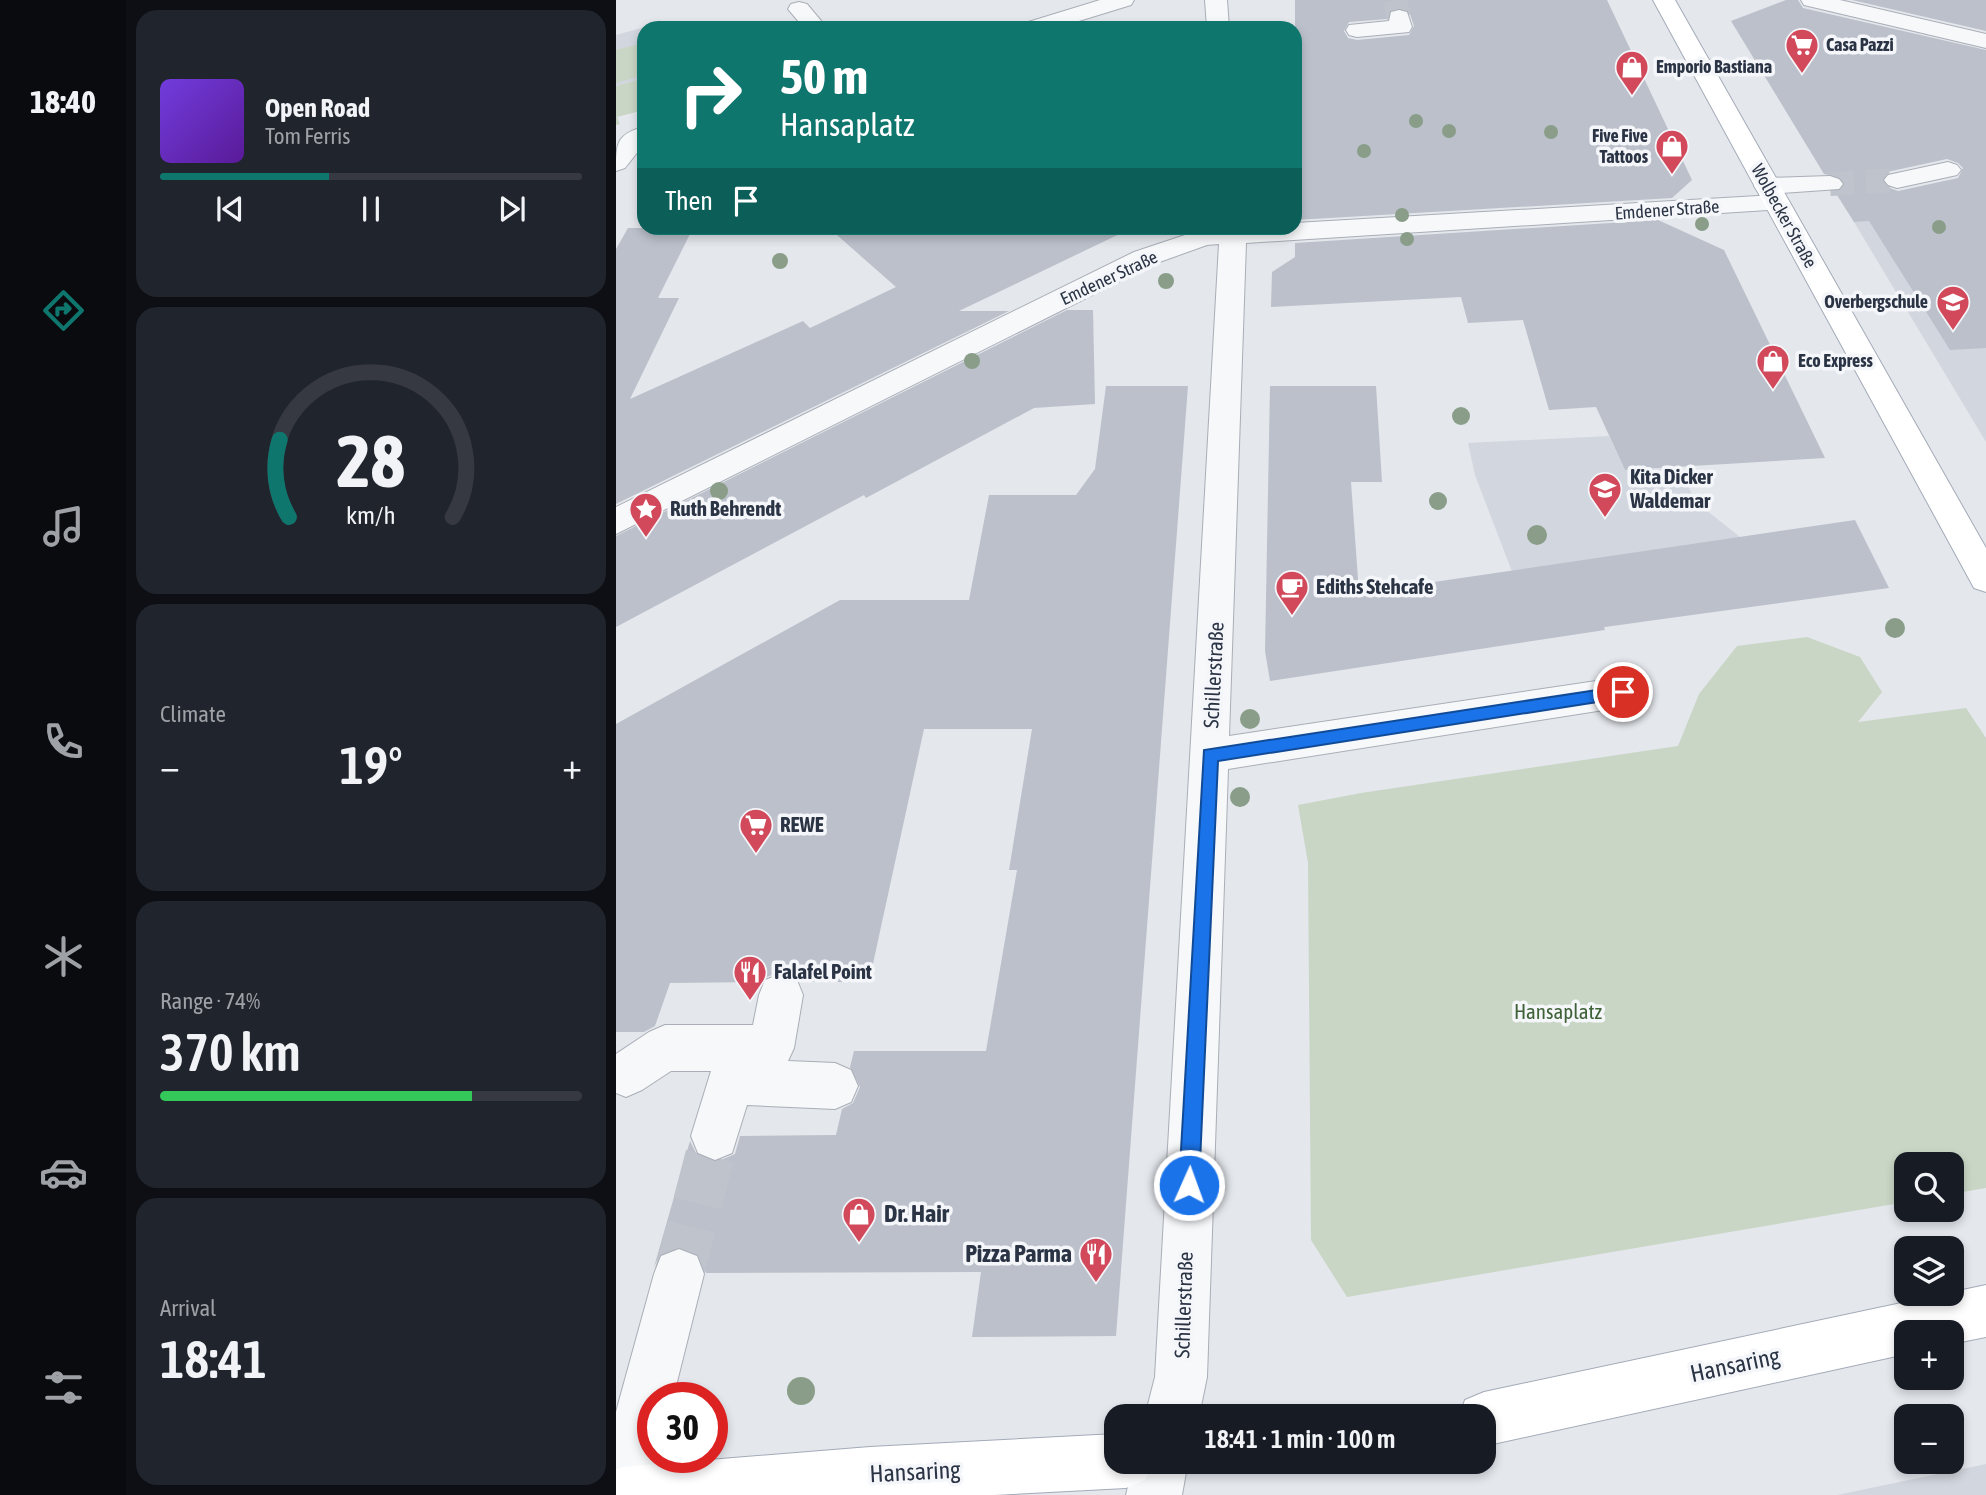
<!DOCTYPE html>
<html lang="en">
<head>
<meta charset="utf-8">
<style>
  body { margin:0; font-family:"Asap Condensed",sans-serif; background:#20242c; color:#f1f3f6; height:100vh; display:flex; flex-direction:column; font-size:26px; white-space:nowrap }
  * { box-sizing:border-box; margin:0 }
  p { font-size:23px; color:#9ea1a6 }
  .icon { flex:none; width:38px; height:38px; fill:none; stroke:currentColor; stroke-width:2; stroke-linecap:round; stroke-linejoin:round }
  .map { position:relative; flex:1; overflow:hidden }
  .drawer { display:flex; flex-direction:column; gap:10px; padding:10px; background:#0d0f14; width:490px }
  .drawer>* { flex:none }
  .guide { position:absolute; left:21px; top:21px; width:665px; height:214px; border-radius:21px; box-shadow:0 4px 10px #0003; background:#0f766e; color:#fff; overflow:hidden }
  .fabs { position:absolute; left:1278px; top:1152px; display:grid; gap:14px }
  .fabs a { display:grid; place-items:center; width:70px; height:70px; border-radius:14px; background:#171b24; box-shadow:0 4px 10px #0003; font-size:35px }
  .speed { position:absolute; left:21px; top:1382px; display:flex; gap:14px; font-size:35px; font-weight:700; text-align:center }
  .speed>* { display:grid; place-content:center; width:91px; height:91px; border-radius:50%; background:#171b24; box-shadow:0 4px 10px #0003; line-height:1 }
  .speed .limit { border:10px solid #d22; background:#fff; color:#111 }
  .pin { position:absolute; display:grid; place-items:center; width:60px; height:60px; color:#fff; margin:-30px; border:4px solid #fff; border-radius:50%; box-shadow:0 2px 7px #0007 }
  .me { position:absolute; width:77px; margin:-38px; rotate:2deg; stroke-linejoin:round; filter:drop-shadow(0 0 5px #0008) }
  .turn { display:flex; align-items:center; gap:24px; height:147px; padding:0 28px; font-size:32px }
  .turn .icon { width:91px; height:91px; stroke-width:2.5 }
  .turn b { display:block; font-size:49px; line-height:60px }
  .then { display:flex; align-items:center; height:66px; padding:0 28px; background:#0003; gap:14px; font-size:26px }
  .big { font-size:52px; font-weight:600; line-height:1.1 }
  .drawer .card { flex:1; display:flex; flex-direction:column; justify-content:center; gap:10px; min-width:0; padding:0 24px; border-radius:21px; background:#20242c }
  .drawer .dial { align-items:center; gap:0 }
  .dial svg { height:182px; overflow:visible; fill:none; stroke:#363941; stroke-width:7; stroke-linecap:round; text-anchor:middle }
  .dial text { fill:#f1f3f6; stroke:none }
  .song { display:flex; align-items:center; gap:21px }
  .cover { width:84px; height:84px; border-radius:10px; background:linear-gradient(135deg,hsl(260 70% 55%),hsl(270 70% 35%)) }
  .played { height:7px; border-radius:4px; background:linear-gradient(90deg,#0f766e 40%,#363941 40%) }
  .keys { display:flex; justify-content:space-around; direction:ltr }
  .heat { display:flex; justify-content:space-between; align-items:center; font-size:38px; direction:ltr }
  .charge { height:10px; border-radius:5px; background:linear-gradient(90deg,#34c759 74%,#363941 0) }
  .trip { position:absolute; left:488px; top:1404px; width:392px; height:70px; border-radius:21px; background:#171b24; box-shadow:0 4px 10px #0003; font-weight:600; line-height:70px; text-align:center }
  main { display:flex; flex:1; min-height:0 }
  .menu { display:flex; flex-direction:column; width:126px; justify-content:space-around; align-items:center; background:#090b0e; color:#9ea1a6 }
  .menu .icon { width:49px; height:49px }
  .menu .selected { color:#0f766e }
  .menu b { font-size:32px; color:#f1f3f6 }
  .map>svg:first-child { display:block }
</style>
</head>
<body>
<main>
<nav class="menu">
<b>18:40</b>
<svg class="icon selected" aria-label="directions" viewBox="0 0 24 24"><path d="M12 3l9 9-9 9-9-9zM9 14v-3h6M13 9l2 2-2 2"/></svg>
<svg class="icon" aria-label="music" viewBox="0 0 24 24"><path d="M9 18V5l10-2v13"/><circle cx="6" cy="18" r="3"/><circle cx="16" cy="16" r="3"/></svg>
<svg class="icon" aria-label="phone" viewBox="0 0 24 24"><path d="M5 4h4l2 5-3 2q2 4 5 5l2-3 5 2v4C11 20 4 13 5 4z"/></svg>
<svg class="icon" aria-label="climate" viewBox="0 0 24 24"><path d="M12 3v18M4 7l16 10M4 17L20 7"/></svg>
<svg class="icon" aria-label="car" viewBox="0 0 24 24"><path d="M5 17H2v-5l4-1 3-4h7l3 4 3 1v5h-3M9 17h6M6 11h13"/><circle cx="7" cy="17" r="2"/><circle cx="17" cy="17" r="2"/></svg>
<svg class="icon" aria-label="filters" viewBox="0 0 24 24"><path d="M4 7h16M4 17h16"/><circle cx="9" cy="7" r="2"/><circle cx="15" cy="17" r="2"/></svg>
</nav>
<section class="drawer">
<div class="card">
<div class="song"><i class="cover"></i><div><b>Open Road</b><p>Tom Ferris</p></div></div>
<div class="played"></div>
<div class="keys"><svg class="icon" aria-label="previous" viewBox="0 0 24 24"><path d="M18 5L8 12l10 7zM5 5v14"/></svg><svg class="icon" aria-label="pause" viewBox="0 0 24 24"><path d="M8 5v14M16 5v14"/></svg><svg class="icon" aria-label="next" viewBox="0 0 24 24"><path d="M6 5l10 7-10 7zM19 5v14"/></svg></div>
</div>
<div class="card dial"><svg viewBox="0 0 100 80">
<path d="M14 69A42 42 0 1 1 86 69"/>
<path d="M14 69A42 42 0 0 1 10 35" stroke="#0f766e"/>
<text x="50" y="56" font-size="32" font-weight="700">28</text>
<text x="50" y="72" font-size="11">km/h</text>
</svg></div>
<div class="card"><p>Climate</p>
<div class="heat"><a>−</a><b class="big">19°</b><a>+</a></div>
</div>
<div class="card"><p>Range · 74%</p><b class="big">370 km</b><div class="charge"></div></div>
<div class="card"><p>Arrival</p><b class="big">18:41</b></div>
</section>
<div class="map">
<svg width="1370" height="1495" viewBox="0 0 1370 1495">
  <rect width="100%" height="100%" fill="#e4e7ec"/>
  <!-- built -->
  <path fill="#d2d6de" d="M47,22L51,28H28V78L0,86V35Z
    M1370,208V442L1238,222Z
    M993,436L1009,470L1063,468L1080,502L1124,537L1025,622L921,637L859,475L852,443Z
    M1370,1464V1495H1221Z"/>
  <!-- green -->
  <path fill="#c9d6c5" d="M28,43V75L0,83V50Z
    M28,78V110L1,117L4,124L0,125V86Z
    M1191,637L1244,657L1266,692L1242,722L1350,708L1370,738V1188L1335,1194V1164H1290V1202L731,1297L695,1240L692,863L682,805L745,793L1062,746L1083,694L1121,646Z"/>
  <!-- building -->
  <path fill="#bbc0ca" fill-rule="evenodd" d="M679,0H991L1076,180L1056,198L679,220ZM784,7L793,11L798,26L793,35L741,40L732,38L728,31L733,22L771,19L774,9Z
    M1170,0H1182L1187,8L1370,50V348L1334,350L1253,221L1238,222L1219,192L1225,191L1229,182L1224,177L1208,174L1115,21ZM1331,159L1342,163L1347,168L1342,178L1282,191L1271,187L1265,180L1271,172Z
    M1236,0H1370V31Z
    M1042,220L1108,250L1209,458L1009,470L980,407L933,410L907,320L852,323L845,297L655,307L656,272L679,257V243Z
    M12,228H77L42,298H63L14,399L187,321L194,328L280,287L213,228H516L343,311H393L0,504V249Z
    M451,310H477L479,404L418,408L250,498L248,495L0,627V536Z
    M490,386H572L500,1336L356,1337L365,1272L90,1273L83,1255L64,1247L44,1254L38,1267L74,1141L81,1155L100,1162L119,1154L124,1136L220,1135L226,1109L237,1103L244,1087L234,1067L238,1051H370L401,870H393L416,729H308L253,982H185L182,978L164,972L148,978L145,982L54,983L39,1026L28,1032H0V724L224,600H353L373,495H460L479,469Z
    M654,386H760L766,482H735L743,593L1239,520L1273,588L988,627L989,630L654,681L649,651Z"/>
  <g fill="none" stroke-linecap="round" stroke-linejoin="round">
    <!-- minor-tunnel-far1 -->
    <path stroke="#bfc3cb" stroke-width="24" stroke-dasharray="24 12" stroke-linecap="butt" d="M779,0L783,17
      M1214,184L1281,180"/>
    <!-- minor-tunnel -->
    <path stroke="#bfc3cb" stroke-width="49" stroke-dasharray="49 24" stroke-linecap="butt" d="M63,1274L99,1136"/>
    <defs>
      <path id="minor" d="M484,0H518L515,5L440,28H406L409,23Z
        M589,0H611L613,28H591Z
        M1185,0H1224L1370,34V48L1188,5Z
        M183,2L191,4L211,28H188L172,9L175,4Z
        M783,10L791,12L796,27L793,32L741,37L733,35L730,30L733,25L773,21L775,12Z
        M28,127V144L9,168L0,171C0,144 0,134 28,127Z
        M1332,162L1341,165L1345,170L1341,175L1281,188L1272,185L1268,180L1272,175Z
        M1214,176L1223,179L1227,184L1223,189L1151,194L1142,192L1138,186L1142,180L1151,178Z
        M1159,195L1168,197L1172,203L1168,209L630,243L613,736L1007,677L1020,681L1026,692L1020,703L1007,707L612,769L591,1377L583,1416H529L539,1377L603,244L591,245L538,264L0,534V507L518,252L587,229L679,228V223Z
        M165,974L181,980L187,995L178,1048L172,1061L219,1063L235,1070L242,1086L235,1102L219,1109L131,1105L116,1153L99,1160L82,1153L75,1136L95,1071H55L26,1090L10,1097L0,1093V1054L33,1032L49,1025H137L143,995L149,980Z
        M63,1249L81,1256L88,1274L57,1398H37V1458H42L33,1495H0V1412L38,1274L45,1256Z
        M518,1461H572L566,1495H510Z"/>
      <path id="major" d="M1037,0H1059L1370,548V592L1358,588Z
        M1370,1285V1337L1335,1344V1332H1290V1354L868,1446V1416H843L849,1400L868,1392Z
        M500,1434V1461H537L529,1480L510,1488L378,1495H0V1470L6,1467L254,1447Z"/>
    </defs>
    <!-- minor casing -->
    <use href="#minor" stroke="#a9aeb7" stroke-width="2"/>
    <!-- major casing -->
    <use href="#major" stroke="#a3abb8" stroke-width="2"/>
    <!-- minor -->
    <use href="#minor" fill="#f7f8fa" fill-rule="evenodd"/>
    <!-- major -->
    <use href="#major" fill="#fff" fill-rule="evenodd"/>
  </g>
  <!-- trees -->
  <g fill="#899d89">
    <circle cx="800" cy="121" r="7"/>
    <circle cx="833" cy="131" r="7"/>
    <circle cx="935" cy="132" r="7"/>
    <circle cx="748" cy="151" r="7"/>
    <circle cx="786" cy="215" r="7"/>
    <circle cx="1086" cy="224" r="7"/>
    <circle cx="1323" cy="227" r="7"/>
    <circle cx="791" cy="239" r="7"/>
    <circle cx="164" cy="261" r="8"/>
    <circle cx="550" cy="281" r="8"/>
    <circle cx="356" cy="361" r="8"/>
    <circle cx="845" cy="416" r="9"/>
    <circle cx="103" cy="491" r="9"/>
    <circle cx="822" cy="501" r="9"/>
    <circle cx="921" cy="535" r="10"/>
    <circle cx="1279" cy="628" r="10"/>
    <circle cx="634" cy="719" r="10"/>
    <circle cx="624" cy="797" r="10"/>
    <circle cx="185" cy="1391" r="14"/>
  </g>
  <!-- route -->
  <path fill="#1a73e8" stroke="#114b97" stroke-width="2" d="M1007,686L1014,692L1007,698L602,761L583,1185L580,1193L573,1195L566,1193L563,1185L588,750Z"/>
  <!-- icons -->
  <defs>
    <symbol id="supermarket-pin" viewBox="-11 -11 22 30"><path d="M0 17L-7.5 6A9.5 9.5 0 1 1 7.5 6Z" fill="#d1495b" stroke="#f4f6f9"/><path d="M-6-5.5h2.5l.6 2H6L4.5 2H-2.5L-4.4-4H-6ZM-1.5 3.2a1.3 1.3 0 1 0 .1 0ZM3 3.2a1.3 1.3 0 1 0 .1 0Z" fill="#fff"/></symbol>
    <symbol id="shop-pin" viewBox="-11 -11 22 30"><path d="M0 17L-7.5 6A9.5 9.5 0 1 1 7.5 6Z" fill="#d1495b" stroke="#f4f6f9"/><path d="M-5-2.5h2.3a2.7 3.5 0 0 1 5.4 0H5L5.5 6h-11ZM-1.5-2.5h3a1.5 2.3 0 0 0-3 0Z" fill="#fff"/></symbol>
    <symbol id="school-pin" viewBox="-11 -11 22 30"><path d="M0 17L-7.5 6A9.5 9.5 0 1 1 7.5 6Z" fill="#d1495b" stroke="#f4f6f9"/><path d="M0-5L7-2L0 1L-7-2ZM-4 1L0 2.5L4 1V4Q0 6-4 4Z" fill="#fff"/></symbol>
    <symbol id="sight-pin" viewBox="-11 -11 22 30"><path d="M0 17L-7.5 6A9.5 9.5 0 1 1 7.5 6Z" fill="#d1495b" stroke="#f4f6f9"/><path d="M0-6L1.8-2.2L6-1.7L2.9 1.2L3.7 5.4L0 3.3L-3.7 5.4L-2.9 1.2L-6-1.7L-1.8-2.2Z" fill="#fff"/></symbol>
    <symbol id="cafe-pin" viewBox="-11 -11 22 30"><path d="M0 17L-7.5 6A9.5 9.5 0 1 1 7.5 6Z" fill="#d1495b" stroke="#f4f6f9"/><path d="M-5.5-4.5H6V0H3Q3 3.5 0 3.5H-2.5Q-5.5 3.5-5.5 0ZM3-3.2v2h1.7v-2ZM-6 4.5H4V6H-6Z" fill="#fff"/></symbol>
    <symbol id="restaurant-pin" viewBox="-11 -11 22 30"><path d="M0 17L-7.5 6A9.5 9.5 0 1 1 7.5 6Z" fill="#d1495b" stroke="#f4f6f9"/><path d="M-5-6h1v4h1v-4h1v4h1v-4h1v5L-1.5 .5V6h-2V.5L-5-1ZM5-6V6H3V1.5H1.5Q1.5-4 5-6Z" fill="#fff"/></symbol>
  </defs>
  <g fill-rule="evenodd">
    <use href="#supermarket-pin" x="1167" y="26" width="38" height="52"/>
    <use href="#shop-pin" x="997" y="48" width="38" height="52"/>
    <use href="#shop-pin" x="1037" y="127" width="38" height="52"/>
    <use href="#school-pin" x="1318" y="283" width="38" height="52"/>
    <use href="#shop-pin" x="1138" y="342" width="38" height="52"/>
    <use href="#school-pin" x="970" y="470" width="38" height="52"/>
    <use href="#sight-pin" x="11" y="490" width="38" height="52"/>
    <use href="#cafe-pin" x="657" y="568" width="38" height="52"/>
    <use href="#supermarket-pin" x="121" y="806" width="38" height="52"/>
    <use href="#restaurant-pin" x="115" y="953" width="38" height="52"/>
    <use href="#shop-pin" x="224" y="1195" width="38" height="52"/>
    <use href="#restaurant-pin" x="461" y="1235" width="38" height="52"/>
  </g>
  <g text-anchor="middle" stroke-width="7" stroke-linejoin="round" paint-order="stroke">
    <!-- far-poi labels -->
    <g font-size="18" font-weight="bold" fill="#2b3445" stroke="#f4f6f9" text-anchor="start">
      <text x="1210" y="51">Casa Pazzi</text>
      <text x="1040" y="73">Emporio Bastiana</text>
      <text x="1032" y="142" text-anchor="end">Five Five<tspan x="1032" dy="21">Tattoos</tspan></text>
      <text x="1312" y="308" text-anchor="end">Overbergschule</text>
      <text x="1182" y="367">Eco Express</text>
    </g>
    <!-- far-street labels -->
    <g font-size="18" fill="#2b3445" stroke="#f4f6f9">
      <text transform="translate(1051 210) rotate(-4)" y="6">Emdener Straße</text>
      <text transform="translate(1168 216) rotate(61)" y="6">Wolbecker Straße</text>
      <text transform="translate(493 278) rotate(-25)" y="6">Emdener Straße</text>
    </g>
    <!-- poi labels -->
    <g font-size="21" font-weight="bold" fill="#2b3445" stroke="#f4f6f9" text-anchor="start">
      <text x="1014" y="484">Kita Dicker<tspan x="1014" dy="24">Waldemar</tspan></text>
      <text x="54" y="516">Ruth Behrendt</text>
      <text x="700" y="594">Ediths Stehcafe</text>
      <text x="164" y="832">REWE</text>
      <text x="158" y="979">Falafel Point</text>
    </g>
    <!-- street labels -->
    <g font-size="21" fill="#2b3445" stroke="#f4f6f9">
      <text transform="translate(598 675) rotate(-87)" y="7">Schillerstraße</text>
      <text transform="translate(568 1305) rotate(-88)" y="7">Schillerstraße</text>
    </g>
    <!-- park labels -->
    <g font-size="21" fill="#3f6138" stroke="#f4f6f9">
      <text x="942" y="1019">Hansaplatz</text>
    </g>
    <!-- near-poi labels -->
    <g font-size="24" font-weight="bold" fill="#2b3445" stroke="#f4f6f9" text-anchor="start">
      <text x="268" y="1222">Dr. Hair</text>
      <text x="456" y="1262" text-anchor="end">Pizza Parma</text>
    </g>
    <!-- near-street labels -->
    <g font-size="24" fill="#2b3445" stroke="#f4f6f9">
      <text transform="translate(1119 1365) rotate(-12)" y="8">Hansaring</text>
      <text transform="translate(299 1472) rotate(-3)" y="8">Hansaring</text>
    </g>
  </g>
</svg>
<div class="fabs">
<a><svg class="icon" aria-label="search" viewBox="0 0 24 24"><circle cx="10" cy="10" r="6"/><path d="M15 15l6 6"/></svg></a>
<a><svg class="icon" aria-label="layers" viewBox="0 0 24 24"><path d="M12 4l9 5-9 5-9-5zM3 14l9 5 9-5"/></svg></a>
<a>+</a>
<a>−</a>
</div>
<div class="speed"><div class="limit">30</div></div>
<div class="pin" style="left:1007px;top:692px;background:#d93025"><svg class="icon" aria-label="arrive" viewBox="0 0 24 24"><path d="M6 21V4h12l-3 4 3 4H6"/></svg></div>
<svg class="me" style="left:573px;top:1185px" viewBox="-20 -20 40 40"><circle r="17" fill="#1a73e8" stroke="#fff" stroke-width="3"/><path d="M0-11L8 9 0 5-8 9z" fill="#fff"/></svg>
<div class="trip">18:41 · 1 min · 100 m</div>
<div class="guide">
<div class="turn"><svg class="icon" aria-label="right" viewBox="0 0 24 24"><path d="M7 20v-9h11M14 6l5 5-5 5"/></svg><div><b>50 m</b>Hansaplatz</div></div>
<div class="then">Then<svg class="icon" aria-label="arrive" viewBox="0 0 24 24"><path d="M6 21V4h12l-3 4 3 4H6"/></svg></div>
</div>
</div>
</main>
</body>
</html>
